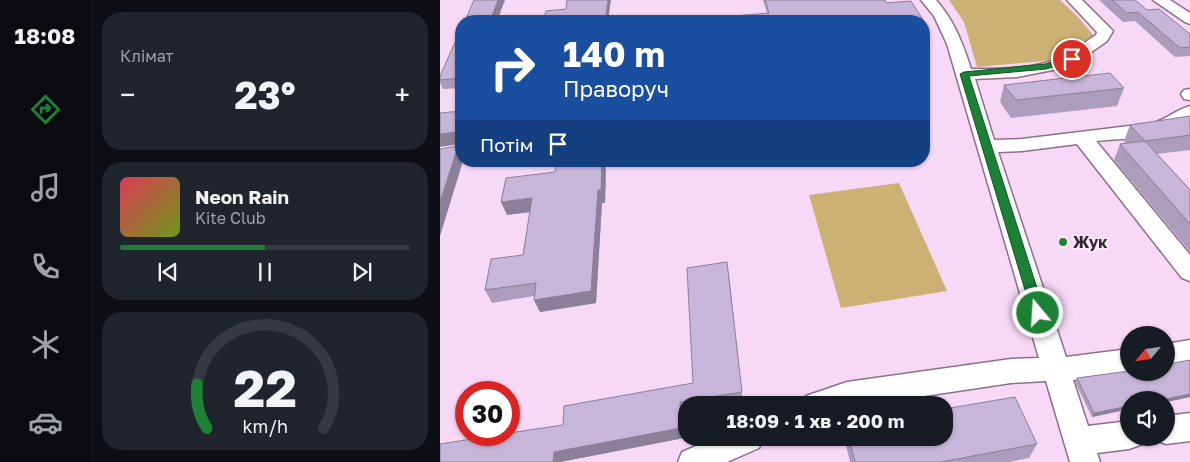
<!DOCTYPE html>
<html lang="uk">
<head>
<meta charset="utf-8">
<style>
  body { margin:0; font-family:"Golos Text",sans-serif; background:#20242c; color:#f1f3f6; height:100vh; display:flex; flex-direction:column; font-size:19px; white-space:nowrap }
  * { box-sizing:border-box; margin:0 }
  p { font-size:16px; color:#9ea1a6 }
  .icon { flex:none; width:28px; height:28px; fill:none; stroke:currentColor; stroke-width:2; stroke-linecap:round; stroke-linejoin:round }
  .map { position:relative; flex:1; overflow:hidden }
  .details { display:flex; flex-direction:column; gap:12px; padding:12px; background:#0d0f14; width:350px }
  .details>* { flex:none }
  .hud { position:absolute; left:15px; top:15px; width:475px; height:152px; border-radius:20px; box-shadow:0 1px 4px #0004; background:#1a4fa0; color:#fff; overflow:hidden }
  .needle { width:32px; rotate:241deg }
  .fabs { position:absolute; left:680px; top:326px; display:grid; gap:10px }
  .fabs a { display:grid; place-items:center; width:55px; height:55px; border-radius:50%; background:#171b24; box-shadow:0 1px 4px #0004; font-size:25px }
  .speed { position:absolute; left:15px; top:381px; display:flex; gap:10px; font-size:25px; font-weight:700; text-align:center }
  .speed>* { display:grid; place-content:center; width:65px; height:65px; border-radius:50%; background:#171b24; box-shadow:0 1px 4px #0004; line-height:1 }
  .speed .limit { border:8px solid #d22; background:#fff; color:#111 }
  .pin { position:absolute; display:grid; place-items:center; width:42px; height:42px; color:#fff; margin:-21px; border:2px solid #fff; border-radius:50%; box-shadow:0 1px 5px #0007 }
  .me { position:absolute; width:55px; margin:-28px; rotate:342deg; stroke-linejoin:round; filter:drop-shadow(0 0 4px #0008) }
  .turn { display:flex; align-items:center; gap:18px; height:105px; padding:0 25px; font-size:22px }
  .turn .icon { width:65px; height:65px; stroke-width:2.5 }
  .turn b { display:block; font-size:35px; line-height:42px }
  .then { display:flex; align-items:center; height:48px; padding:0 25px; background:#0003; gap:10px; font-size:19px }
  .big { font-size:38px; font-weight:700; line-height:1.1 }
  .details .card { flex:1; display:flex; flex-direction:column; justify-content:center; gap:8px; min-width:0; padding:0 18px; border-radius:20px; background:#20242c }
  .details .dial { align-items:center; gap:0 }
  .dial svg { height:130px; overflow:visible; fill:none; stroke:#363941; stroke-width:7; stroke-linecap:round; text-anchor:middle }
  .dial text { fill:#f1f3f6; stroke:none }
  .song { display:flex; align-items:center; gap:15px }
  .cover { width:60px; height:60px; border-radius:8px; background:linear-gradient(135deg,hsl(350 70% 55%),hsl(80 70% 35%)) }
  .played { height:5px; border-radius:2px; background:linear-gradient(90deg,#1c8135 50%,#363941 50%) }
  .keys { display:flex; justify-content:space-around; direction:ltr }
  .heat { display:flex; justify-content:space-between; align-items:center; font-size:28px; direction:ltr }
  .trip { position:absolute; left:238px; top:396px; width:275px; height:50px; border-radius:20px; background:#171b24; box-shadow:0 1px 4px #0004; font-weight:700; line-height:50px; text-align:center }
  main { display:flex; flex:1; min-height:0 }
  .menu { display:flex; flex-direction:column; width:90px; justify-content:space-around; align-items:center; background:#090b0e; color:#9ea1a6 }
  .menu .icon { width:35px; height:35px }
  .menu .selected { color:#1c8135 }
  .menu b { font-size:22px; color:#f1f3f6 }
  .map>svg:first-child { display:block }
</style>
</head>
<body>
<main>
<nav class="menu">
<b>18:08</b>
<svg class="icon selected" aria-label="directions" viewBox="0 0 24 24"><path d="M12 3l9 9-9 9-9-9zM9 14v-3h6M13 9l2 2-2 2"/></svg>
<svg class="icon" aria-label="music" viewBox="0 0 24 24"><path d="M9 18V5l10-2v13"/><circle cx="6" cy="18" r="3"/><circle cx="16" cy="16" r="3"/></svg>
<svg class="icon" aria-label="phone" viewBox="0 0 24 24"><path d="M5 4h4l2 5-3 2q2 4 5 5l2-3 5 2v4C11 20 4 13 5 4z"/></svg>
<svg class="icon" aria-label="climate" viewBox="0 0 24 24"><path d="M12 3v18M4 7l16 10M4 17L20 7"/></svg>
<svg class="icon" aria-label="car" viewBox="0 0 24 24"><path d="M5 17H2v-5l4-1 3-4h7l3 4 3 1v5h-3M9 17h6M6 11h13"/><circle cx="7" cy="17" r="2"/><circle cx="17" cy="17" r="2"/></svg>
</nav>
<section class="details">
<div class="card"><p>Клімат</p>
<div class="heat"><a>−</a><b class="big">23°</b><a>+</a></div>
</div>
<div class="card">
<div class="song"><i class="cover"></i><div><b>Neon Rain</b><p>Kite Club</p></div></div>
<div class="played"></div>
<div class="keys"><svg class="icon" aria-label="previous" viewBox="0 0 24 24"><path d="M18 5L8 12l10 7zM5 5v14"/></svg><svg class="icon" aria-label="pause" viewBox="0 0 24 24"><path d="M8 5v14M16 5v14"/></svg><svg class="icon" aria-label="next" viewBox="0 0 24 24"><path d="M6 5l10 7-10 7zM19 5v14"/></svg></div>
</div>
<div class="card dial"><svg viewBox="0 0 100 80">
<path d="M14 69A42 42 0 1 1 86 69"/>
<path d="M14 69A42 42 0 0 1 8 42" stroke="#1c8135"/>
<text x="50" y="56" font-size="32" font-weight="700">22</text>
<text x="50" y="72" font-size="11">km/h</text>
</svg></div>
</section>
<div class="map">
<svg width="750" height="462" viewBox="0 0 750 462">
  <rect width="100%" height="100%" fill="#f7d8f6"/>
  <!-- green -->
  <path fill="#cbb173" d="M509,0H620L639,18L653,35L616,60L537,67L524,22Z
    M459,183L507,291L401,308L369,195Z"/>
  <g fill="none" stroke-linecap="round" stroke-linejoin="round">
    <defs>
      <path id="minor" d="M481,0H496C514,20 523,44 531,69C558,69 600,69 623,56C634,51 645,42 656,35L657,32L627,0H642L673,31L667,41L636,63L623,68L577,77L535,79L554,140L582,139L714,123C728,118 738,109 750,106V120C725,139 686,138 656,141L750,255V281L742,278L637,144L582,151L558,152L626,357L689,349V372L633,380L648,426L689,421V438H703L700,445L689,449L657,453L660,462H630L606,381L571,383L424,405H362L366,396L407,382L571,359L599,358L507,44L494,16Z
        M713,0H730L750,13V24L745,22Z
        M750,89V100L744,99L741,94L744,90Z
        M750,340V362L726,366V344Z
        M750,413V441L726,444L716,440L715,438H726V416Z
        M275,438H323L319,448L287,462H238L242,452Z"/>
    </defs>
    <!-- minor casing -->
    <use href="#minor" stroke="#8c708b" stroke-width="3"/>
    <!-- minor -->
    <use href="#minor" fill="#fff" fill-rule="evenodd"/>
  </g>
  <!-- wall -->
  <path fill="#ab9dbb" d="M323,0H445L446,3L327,13Z
    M659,0H695L707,10L750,34V56L735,57L695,21L683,22Z
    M21,29V88L3,89L0,83V76Z
    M484,29H489L488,38H484Z
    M564,85L684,88L677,106L571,118L560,102Z
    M750,116V150L717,154L750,189V252L674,160L680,144L686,143L684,141L690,125Z
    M166,170L165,203H162L156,303L100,312L94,300V296L52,303L45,290L83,255L90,212L67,215Z
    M289,274L303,403L290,405H246V412H243L244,438L120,462H0L123,425L253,383Z
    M750,360V397L726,402V400H689V409L652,417L635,382L637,378L689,371L727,362L729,364Z
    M405,438H504L597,444L589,458L569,462H410L405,441Z"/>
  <!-- shaded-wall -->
  <path fill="#8b7f99" d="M58,0H65L57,21H50Z
    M168,0H171L168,21H165Z
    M16,132L21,137V161H23L0,236V202L19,144L0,147V134Z
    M162,161H163L166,170L165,203H162L156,303L100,312L94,300L158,190Z
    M92,198L98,211L67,215L61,202Z
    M750,394V397L726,402V400H721Z
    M240,402L243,412L244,438L120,462H113L114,452Z
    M689,406V409L652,417L654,413Z"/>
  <!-- building -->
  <path fill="#c7b6da" stroke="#8b7f99" d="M34,0H58L50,21H25Z
    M127,0H168L165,21H103L106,11L126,9Z
    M325,0H445L446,3L471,1L489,29H484V21H283L282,17L329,13Z
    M672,0H695L707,10L719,9L750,34V47L740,48L698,12L687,13Z
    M21,29V78L0,80V76Z
    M670,73L684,88L576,100L564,85Z
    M21,111V137L0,202V149L17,146L16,132L0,134V113Z
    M750,116V135L705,141L690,125Z
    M705,141L750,190V224L680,144Z
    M134,161H162L161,190H158L151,291L94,300L96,283L45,290L51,259L83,255L92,198L61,202L66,178L115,172L116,163Z
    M287,262L302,392L240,402L241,428L114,452L113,462H0V444L57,435H69V433L123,425L124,406L253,383L247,268Z
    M727,354V362L729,364L750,360V394L721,400H689V406L654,413L637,378L689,371V372H726Z
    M575,397L597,444L501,462H415L409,438H504V409Z"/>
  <!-- route -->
  <path fill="#1c8135" stroke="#125422" d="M632,56L635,57V61L606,69L529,76L605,313L603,316H594L592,313L520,74L524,72L605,64Z"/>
  <!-- markers -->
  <circle fill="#1c8135" stroke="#fde9fc" stroke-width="2" cx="623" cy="242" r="5"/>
  <g text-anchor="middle" stroke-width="4" stroke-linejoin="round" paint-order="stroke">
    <!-- poi labels -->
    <g font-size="16" font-weight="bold" fill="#322632" stroke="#fde9fc" text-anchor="start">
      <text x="633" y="248">Жук</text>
    </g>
  </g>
</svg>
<div class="fabs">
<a><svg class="needle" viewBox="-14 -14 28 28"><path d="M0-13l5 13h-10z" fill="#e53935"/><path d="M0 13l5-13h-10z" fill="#9ea1a6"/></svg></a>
<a><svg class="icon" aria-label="sound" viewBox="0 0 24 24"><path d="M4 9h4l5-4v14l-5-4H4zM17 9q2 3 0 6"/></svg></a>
</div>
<div class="speed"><div class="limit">30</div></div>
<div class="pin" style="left:632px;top:59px;background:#d93025"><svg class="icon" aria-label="arrive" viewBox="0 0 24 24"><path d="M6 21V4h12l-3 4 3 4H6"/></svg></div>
<svg class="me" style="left:598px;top:313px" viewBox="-20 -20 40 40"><circle r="17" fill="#1c8135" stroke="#fff" stroke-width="3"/><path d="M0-11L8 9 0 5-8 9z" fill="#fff"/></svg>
<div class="trip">18:09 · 1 хв · 200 m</div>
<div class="hud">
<div class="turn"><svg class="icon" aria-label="right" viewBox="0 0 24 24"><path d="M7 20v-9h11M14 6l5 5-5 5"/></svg><div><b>140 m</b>Праворуч</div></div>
<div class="then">Потім<svg class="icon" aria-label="arrive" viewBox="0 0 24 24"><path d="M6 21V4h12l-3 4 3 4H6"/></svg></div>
</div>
</div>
</main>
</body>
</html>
